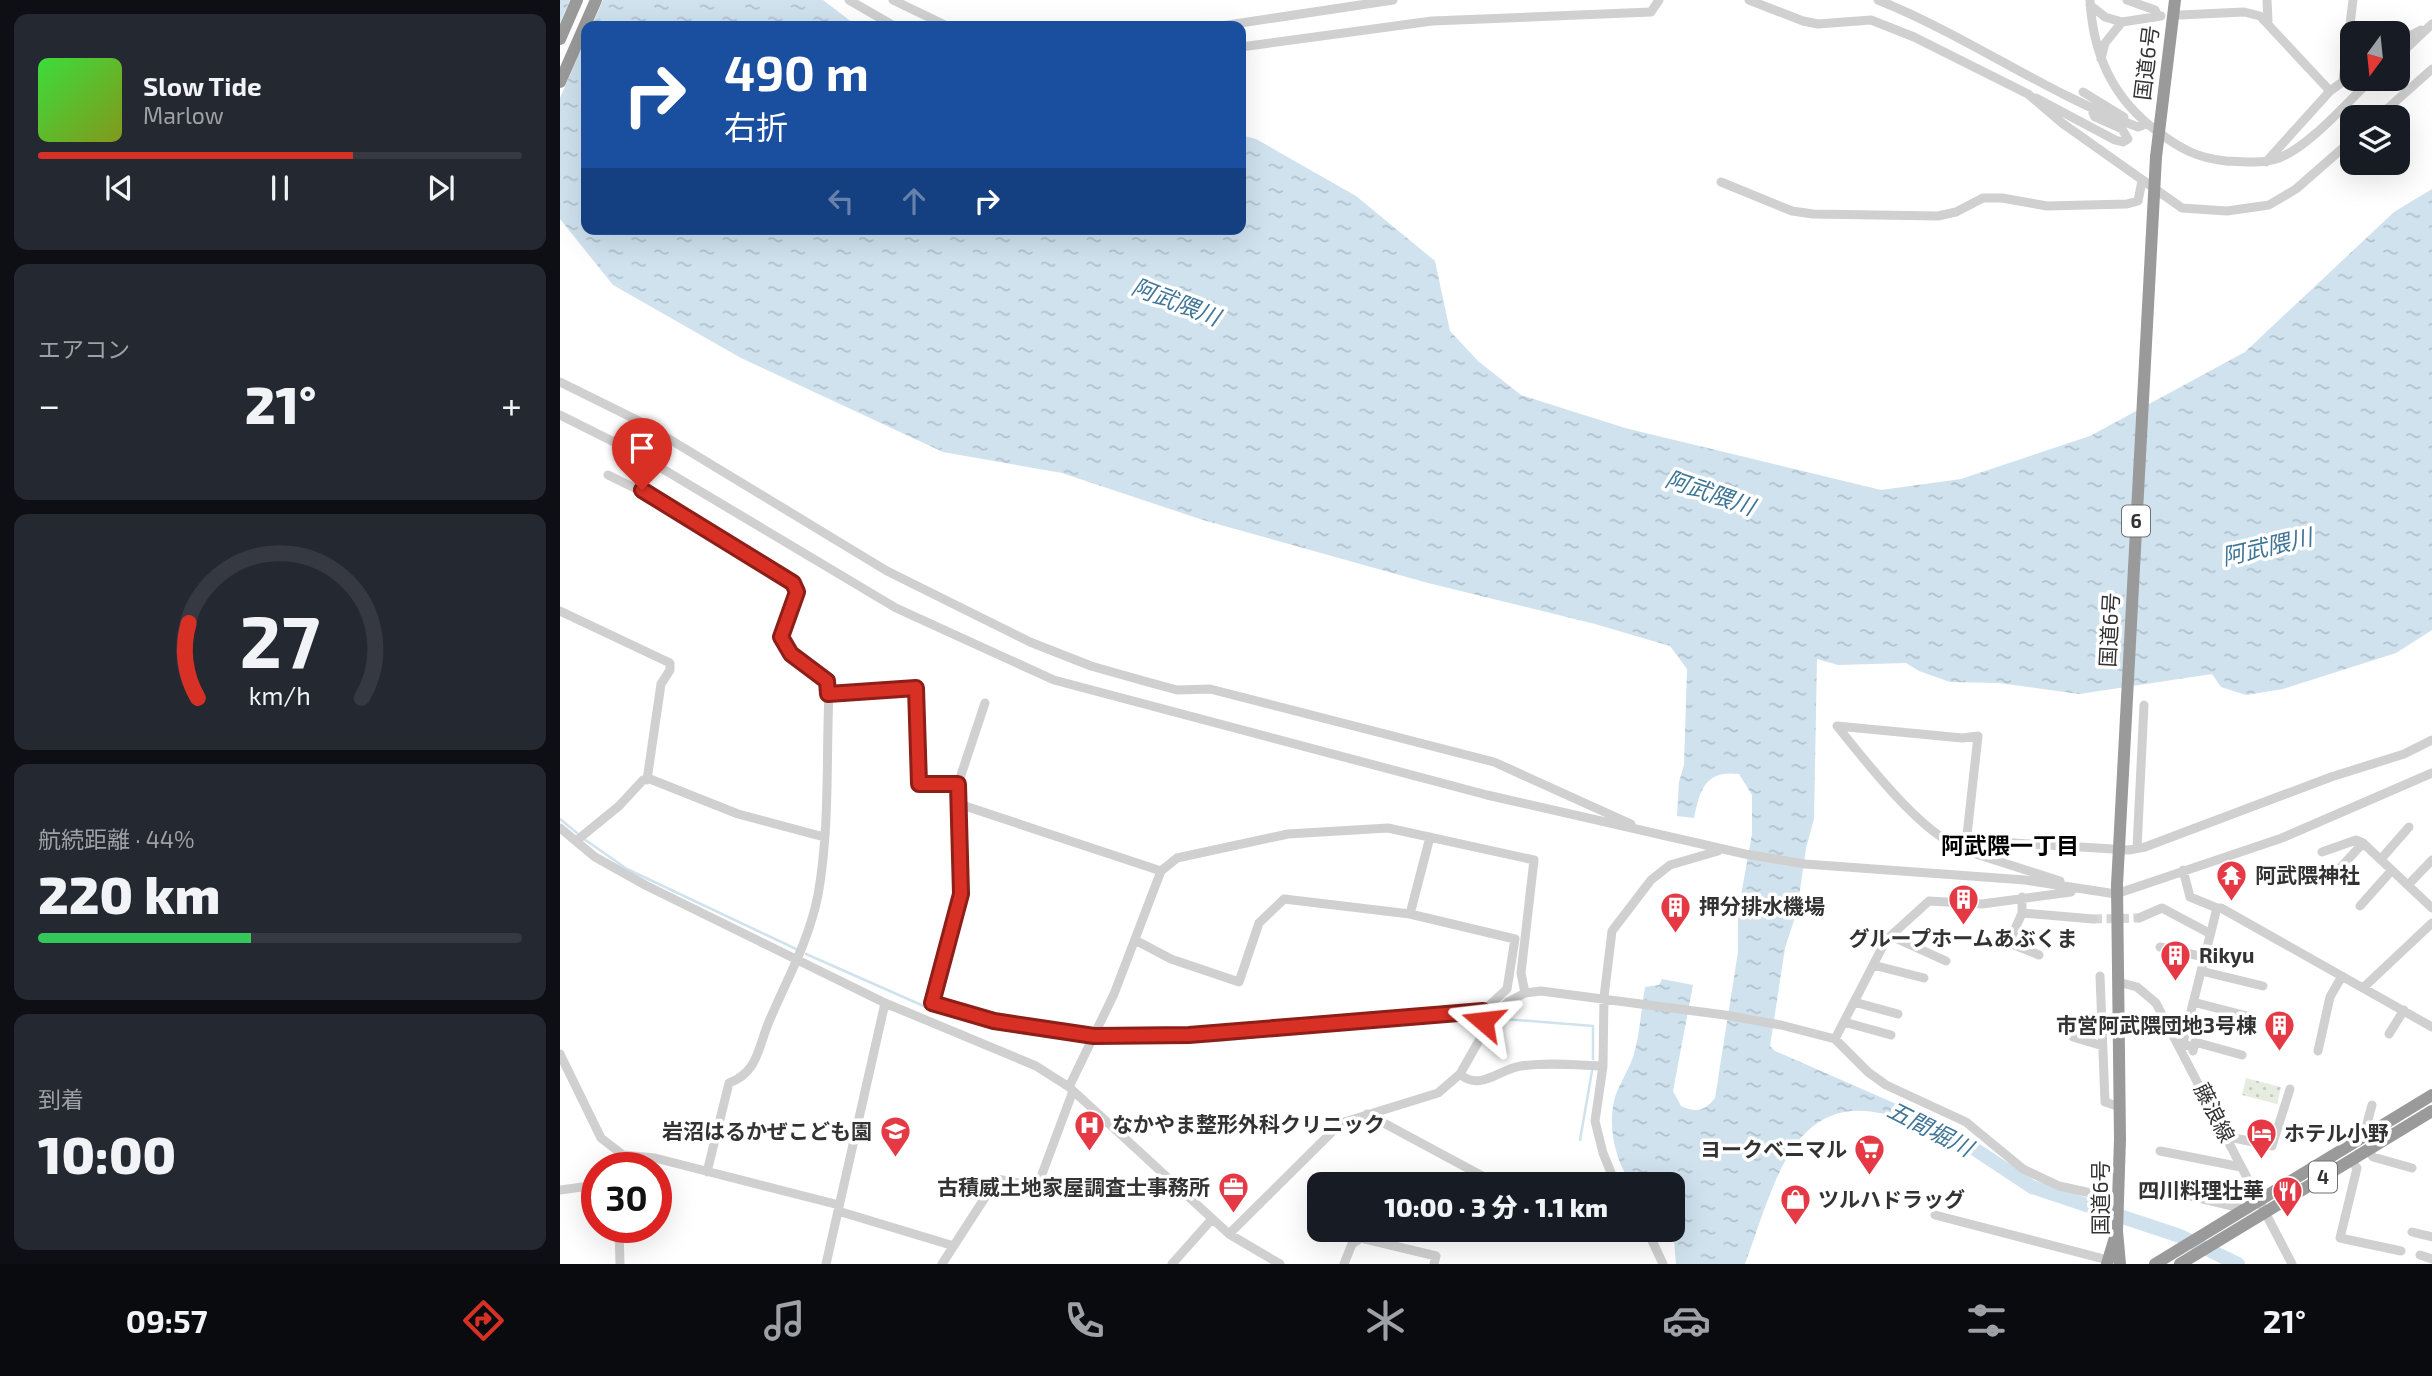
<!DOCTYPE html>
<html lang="ja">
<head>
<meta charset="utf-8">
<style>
  body { margin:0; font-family:"Exo 2","Noto Sans JP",sans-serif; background:#242831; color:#f1f3f6; height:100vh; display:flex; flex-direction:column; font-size:26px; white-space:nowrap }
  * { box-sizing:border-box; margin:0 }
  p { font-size:23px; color:#9ea1a6 }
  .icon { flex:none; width:38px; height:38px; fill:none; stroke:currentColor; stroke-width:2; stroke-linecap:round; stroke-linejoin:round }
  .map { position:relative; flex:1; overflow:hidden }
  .panel { display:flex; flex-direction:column; gap:14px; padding:14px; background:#0d0f14; width:560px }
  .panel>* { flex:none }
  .top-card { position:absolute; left:21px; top:21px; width:665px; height:214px; border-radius:14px; box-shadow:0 7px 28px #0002; background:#1a4fa0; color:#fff; overflow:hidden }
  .needle { width:46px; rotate:195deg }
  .controls { position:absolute; left:1780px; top:21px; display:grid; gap:14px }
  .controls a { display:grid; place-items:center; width:70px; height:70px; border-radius:14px; background:#171b24; box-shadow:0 7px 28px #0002; font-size:35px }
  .speed { position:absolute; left:21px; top:1152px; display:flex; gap:14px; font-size:35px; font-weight:700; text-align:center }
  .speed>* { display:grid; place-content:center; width:91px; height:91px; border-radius:50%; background:#171b24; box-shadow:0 7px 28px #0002; line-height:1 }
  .speed .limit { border:10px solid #d22; background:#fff; color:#111 }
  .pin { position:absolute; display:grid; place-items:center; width:60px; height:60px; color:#fff; margin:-72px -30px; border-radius:50% 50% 50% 0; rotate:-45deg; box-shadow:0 0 7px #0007 }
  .pin .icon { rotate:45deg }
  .me { position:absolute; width:77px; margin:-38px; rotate:287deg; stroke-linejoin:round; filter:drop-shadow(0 0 5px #0008) }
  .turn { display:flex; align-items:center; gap:24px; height:147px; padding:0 28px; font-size:32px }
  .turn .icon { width:91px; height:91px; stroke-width:2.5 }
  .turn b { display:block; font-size:49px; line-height:60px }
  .lanes { display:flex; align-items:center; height:66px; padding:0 28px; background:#0003; justify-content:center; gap:35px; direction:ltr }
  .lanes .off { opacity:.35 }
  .big { font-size:52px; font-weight:800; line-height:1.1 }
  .panel .tile { flex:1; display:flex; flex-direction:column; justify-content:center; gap:10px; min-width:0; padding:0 24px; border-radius:14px; background:#242831 }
  .panel .dial { align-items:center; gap:0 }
  .dial svg { height:182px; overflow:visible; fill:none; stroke:#363941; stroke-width:7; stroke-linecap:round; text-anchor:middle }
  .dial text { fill:#f1f3f6; stroke:none }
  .song { display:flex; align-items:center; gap:21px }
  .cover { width:84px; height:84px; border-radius:10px; background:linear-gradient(135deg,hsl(120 70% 55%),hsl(70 70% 35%)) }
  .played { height:7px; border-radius:4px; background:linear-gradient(90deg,#d93025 65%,#363941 65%) }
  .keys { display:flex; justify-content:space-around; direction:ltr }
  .heat { display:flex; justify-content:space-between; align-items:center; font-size:38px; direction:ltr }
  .charge { height:10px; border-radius:5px; background:linear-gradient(90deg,#34c759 44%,#363941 0) }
  .trip { position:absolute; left:747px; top:1172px; width:378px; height:70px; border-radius:14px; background:#171b24; box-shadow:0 7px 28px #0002; font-weight:800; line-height:70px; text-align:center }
  .dock { display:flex; height:112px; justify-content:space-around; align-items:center; background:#090b0e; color:#9ea1a6 }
  .dock .icon { width:49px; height:49px }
  .dock .current { color:#d93025 }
  .dock b { font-size:32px; color:#f1f3f6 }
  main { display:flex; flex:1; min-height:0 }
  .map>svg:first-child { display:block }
</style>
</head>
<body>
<main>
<section class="panel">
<div class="tile">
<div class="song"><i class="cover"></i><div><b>Slow Tide</b><p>Marlow</p></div></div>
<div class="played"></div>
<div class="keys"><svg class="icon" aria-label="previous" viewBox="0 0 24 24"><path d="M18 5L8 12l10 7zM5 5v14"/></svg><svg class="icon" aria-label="pause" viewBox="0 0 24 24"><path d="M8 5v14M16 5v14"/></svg><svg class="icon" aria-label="next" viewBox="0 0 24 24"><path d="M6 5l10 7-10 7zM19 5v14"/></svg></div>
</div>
<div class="tile"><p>エアコン</p>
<div class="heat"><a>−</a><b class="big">21°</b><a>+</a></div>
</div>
<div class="tile dial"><svg viewBox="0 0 100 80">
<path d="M14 69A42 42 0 1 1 86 69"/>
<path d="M14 69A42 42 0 0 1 10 36" stroke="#d93025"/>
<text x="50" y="56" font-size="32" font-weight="700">27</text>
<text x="50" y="72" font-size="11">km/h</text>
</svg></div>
<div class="tile"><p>航続距離 · 44%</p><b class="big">220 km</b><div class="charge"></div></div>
<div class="tile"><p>到着</p><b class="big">10:00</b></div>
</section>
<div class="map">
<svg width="1872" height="1264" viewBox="0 0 1872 1264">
  <defs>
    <pattern id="park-dots" width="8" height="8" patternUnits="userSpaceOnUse" patternTransform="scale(1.75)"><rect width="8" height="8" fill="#e6ecdf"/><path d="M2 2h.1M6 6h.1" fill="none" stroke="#c6cbc0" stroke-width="1.8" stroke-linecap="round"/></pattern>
    <pattern id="water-ripples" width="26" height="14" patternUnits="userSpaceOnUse" patternTransform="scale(1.75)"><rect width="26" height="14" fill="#cfe2ee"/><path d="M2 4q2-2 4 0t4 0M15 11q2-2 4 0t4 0" fill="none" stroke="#b2c2cd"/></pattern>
  </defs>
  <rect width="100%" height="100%" fill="#fff"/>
  <!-- park -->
  <path fill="url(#park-dots)" d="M1686,1078L1721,1087L1717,1104L1682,1095Z"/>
  <!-- water -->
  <path fill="url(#water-ripples)" d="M0,0H263L297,26H26V229H681V135L696,139L796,196L875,261L890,331L918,361L961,395L1065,428L1321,490L1401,479L1530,436L1685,352L1834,212L1872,189V630L1836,653L1723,689L1686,695L1661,687L1652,674L1519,694L1439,683L1390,682L1359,671L1346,663L1278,665L1257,659L1254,819L1246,848L1237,911L1225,948L1210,1046L1215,1051L1357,1113L1352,1123C1235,1075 1217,1178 1185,1264H1116L1114,1240L1109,1230H1113V1185H1073C1055,1163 1047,1125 1055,1097C1060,1083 1068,1071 1073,1057C1080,1035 1081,1009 1085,987L1099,985L1102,979L1133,985L1113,1091L1121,1106C1136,1113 1145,1111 1155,1098L1178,952V912L1192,834V795L1179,774C1145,770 1140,790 1134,818L1117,816L1119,782L1124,765L1127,669L1110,646L1035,624L868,583L643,520L502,473L383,452L181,358L53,285L0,219Z"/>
  <!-- pier -->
  <path fill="#fff" d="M10,0H43L32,26H26V38L0,98V23Z"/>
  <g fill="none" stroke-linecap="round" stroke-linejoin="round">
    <!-- stream -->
    <path stroke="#cfe2ee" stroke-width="2.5" d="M0,819L17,833
      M24,839L67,869L236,949
      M246,954L375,1011L425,1023
      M874,1019H912
      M944,1019L1033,1026V1059
      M439,1026L525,1042
      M537,1043L659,1041L801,1025
      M1020,1140L1032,1071"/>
    <!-- river -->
    <path stroke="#cfe2ee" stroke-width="14" d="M1340,1111L1398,1138L1472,1187L1620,1236L1678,1264"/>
    <!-- minor-tunnel -->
    <path stroke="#d6d6d6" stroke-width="9" stroke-dasharray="9 4.5" stroke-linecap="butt" d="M1533,919L1579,918"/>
    <!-- minor -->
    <path stroke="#d0d0d0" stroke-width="9" d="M289,0L334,26
      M333,0L387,26
      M1189,0L1243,21L1258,24L1311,20L1354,37L1468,94L1502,123L1622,208L1667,211L1709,205L1736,189L1792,140
      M1318,0C1408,36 1487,94 1578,127L1586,124
      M1530,0C1533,55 1553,99 1598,132C1621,149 1637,158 1666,161C1683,162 1702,164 1719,158C1750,146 1787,102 1812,79
      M1567,0L1595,10L1598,16
      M1707,0L1708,21
      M1530,5L1545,17L1562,22
      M1620,15L1684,12L1700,16L1770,91
      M661,26L833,0
      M1838,42L1861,30
      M681,47L872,21L1091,12L1099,0
      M1838,56L1872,24
      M1541,59L1545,43L1562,22L1601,16
      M1783,80L1793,0
      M1523,92L1564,117
      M1476,98L1555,140L1563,142L1568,139L1562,129L1535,117L1533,113L1535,111
      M1818,117L1872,69
      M1706,162L1770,91L1792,75
      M1161,182L1232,211L1253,214L1378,216L1396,212L1423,198H1442L1487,206L1567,204L1578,201L1582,181
      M0,382L81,422L327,571L470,642L531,666L584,681L617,690L650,689L934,762L1071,824
      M0,415L76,453L336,608L494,680L927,795L1185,854L1245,864L1465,880L1556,894L1722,838L1872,773
      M48,475L109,505L233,583L237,592L221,637L231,654L267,681L269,692C266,759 270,828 258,895C249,941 226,981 208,1024C198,1049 197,1073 169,1083L147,1172
      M0,611L110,663V670L101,684L87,780
      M268,694L356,688L359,784H398
      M425,703L398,784L401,894L371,1003L434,1021L534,1036L629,1035L923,1011L924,1021L929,1023
      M399,804L601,871
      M0,828L35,857L87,886L325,1003L476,1066L509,1087L669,1234L720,1264
      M1406,840L1569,850L1585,847L1771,777L1844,754L1872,740
      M16,841L59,806L83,780L90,779L178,814L264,837
      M1577,848L1584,705
      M1410,850C1368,844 1304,759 1277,726L1402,738L1418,736L1406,844L1416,854L1500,881
      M1762,852L1796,840L1803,843L1872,908
      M1821,859L1849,827
      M1623,870L1630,897L1657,908
      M1772,877L1803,843
      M1848,885L1872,860
      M1462,897V913L1533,919
      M1800,906L1832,870
      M1462,913L1449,943L1479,955
      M850,914L870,837
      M1579,918L1602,908L1649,933
      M1333,937L1386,961
      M575,940L611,959L679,982L699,923L724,899L850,914L955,939L947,989L923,1011
      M1600,947L1644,957
      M1313,965L1364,978
      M1641,971L1703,986
      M1540,976L1545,1102L1560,1107
      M1558,982L1577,987L1596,1003L1732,1264
      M1804,987L1872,923
      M1294,1002L1338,1014
      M1633,1002L1691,1017
      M1284,1022L1331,1035
      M1829,1034L1844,1010
      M1513,1037L1543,1046
      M1275,1039L1326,940L1369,901L1422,904L1511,892
      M1633,1048L1623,1043L1657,908H1661L1872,1027
      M1633,1051L1635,1042L1682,1055
      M1758,1051L1770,997L1782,976
      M0,1054L41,1138L63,1155L95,1158L279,1205
      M900,1074C920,1092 939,1069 961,1066C988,1062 1016,1065 1043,1066
      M509,1087L554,994L601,871L617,858L728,834L828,828L974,860L961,973L965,993
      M807,1114L939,1185
      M1809,1133L1806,1127L1812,1105
      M1665,1136L1712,1146L1730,1089
      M1808,1150L1813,1157L1852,1168
      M1600,1151L1681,1167
      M1791,1160L1797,1168L1780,1238L1841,1251
      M62,1167L63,1155
      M1056,1185L1043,1153L1035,1121L1043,1066L1044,997L1052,931L1091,880L1110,865L1158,851
      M1584,1185L1685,1209
      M0,1190L37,1185
      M278,1211L394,1246
      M1375,1215L1548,1260
      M59,1227L60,1264
      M1087,1230L1103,1264
      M1852,1232L1872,1237
      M669,1234L781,1123L878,1093L900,1074L929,1023L948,1002L965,993L981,991L1165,1015L1221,1025L1275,1039L1308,1072L1326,1085L1406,1122L1463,1169L1499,1186L1558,1199
      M1860,1255L1872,1259
      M266,1264L325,1003
      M382,1264L437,1179L473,1186L478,1185L513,1091
      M612,1264L652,1219
      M784,1264L792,1244L801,1238L876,1256L874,1264"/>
    <!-- highway -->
    <path stroke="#9a9a9a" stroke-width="12" d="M0,39L17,0
      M0,82L36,0
      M1596,157L1615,0
      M1557,885L1560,1139L1557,1231L1560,1264
      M1547,1264L1556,1234
      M1595,1264L1872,1095
      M1620,1264L1872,1111"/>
    <!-- highway-bridge -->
    <path stroke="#9a9a9a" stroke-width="12" d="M1557,885L1596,157"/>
  </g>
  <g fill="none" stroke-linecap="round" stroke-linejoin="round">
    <defs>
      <path id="route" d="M82,490L233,583L237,592L221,637L231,654L267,681L268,694L356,688L359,784H398L401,894L372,1003L434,1021L534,1036L629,1035L923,1011V1021"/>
    </defs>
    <!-- route casing -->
    <use href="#route" stroke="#8d1f18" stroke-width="18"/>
    <!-- route -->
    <use href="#route" stroke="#d93025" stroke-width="12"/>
  </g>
  <!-- icons -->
  <defs>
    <symbol id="temple-pin" viewBox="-11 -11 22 30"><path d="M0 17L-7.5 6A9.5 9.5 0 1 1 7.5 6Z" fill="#e63946" stroke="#fff"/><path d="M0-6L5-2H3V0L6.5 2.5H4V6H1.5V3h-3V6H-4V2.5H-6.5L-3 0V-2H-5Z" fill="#fff"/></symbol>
    <symbol id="building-pin" viewBox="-11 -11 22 30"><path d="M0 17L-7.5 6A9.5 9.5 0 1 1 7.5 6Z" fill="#e63946" stroke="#fff"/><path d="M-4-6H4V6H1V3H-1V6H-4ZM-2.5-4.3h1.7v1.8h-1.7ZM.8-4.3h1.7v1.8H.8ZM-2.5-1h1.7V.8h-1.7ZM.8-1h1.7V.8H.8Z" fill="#fff"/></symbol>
    <symbol id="hospital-pin" viewBox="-11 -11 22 30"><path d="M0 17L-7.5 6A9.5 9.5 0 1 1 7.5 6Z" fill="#e63946" stroke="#fff"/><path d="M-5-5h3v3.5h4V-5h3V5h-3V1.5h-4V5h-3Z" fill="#fff"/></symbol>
    <symbol id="school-pin" viewBox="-11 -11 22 30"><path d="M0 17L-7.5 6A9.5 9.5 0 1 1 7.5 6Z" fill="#e63946" stroke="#fff"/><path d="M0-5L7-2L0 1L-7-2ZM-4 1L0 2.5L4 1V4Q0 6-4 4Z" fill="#fff"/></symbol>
    <symbol id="hotel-pin" viewBox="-11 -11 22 30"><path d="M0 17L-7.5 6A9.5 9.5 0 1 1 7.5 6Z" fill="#e63946" stroke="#fff"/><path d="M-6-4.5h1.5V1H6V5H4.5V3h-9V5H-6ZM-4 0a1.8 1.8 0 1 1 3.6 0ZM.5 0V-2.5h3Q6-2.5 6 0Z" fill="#fff"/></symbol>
    <symbol id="supermarket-pin" viewBox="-11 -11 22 30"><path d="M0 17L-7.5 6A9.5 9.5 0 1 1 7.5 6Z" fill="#e63946" stroke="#fff"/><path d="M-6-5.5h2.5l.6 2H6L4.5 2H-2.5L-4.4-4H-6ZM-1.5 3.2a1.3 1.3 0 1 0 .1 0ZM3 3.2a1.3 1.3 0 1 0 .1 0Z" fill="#fff"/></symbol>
    <symbol id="office-pin" viewBox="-11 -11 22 30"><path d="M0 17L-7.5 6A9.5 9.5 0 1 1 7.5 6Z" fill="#e63946" stroke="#fff"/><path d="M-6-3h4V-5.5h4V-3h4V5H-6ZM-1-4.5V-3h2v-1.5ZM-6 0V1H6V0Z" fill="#fff"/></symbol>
    <symbol id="restaurant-pin" viewBox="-11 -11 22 30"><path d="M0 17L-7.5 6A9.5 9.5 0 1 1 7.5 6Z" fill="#e63946" stroke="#fff"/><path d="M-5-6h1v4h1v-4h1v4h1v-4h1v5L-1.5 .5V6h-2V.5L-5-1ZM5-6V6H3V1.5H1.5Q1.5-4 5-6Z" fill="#fff"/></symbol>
    <symbol id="shop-pin" viewBox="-11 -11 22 30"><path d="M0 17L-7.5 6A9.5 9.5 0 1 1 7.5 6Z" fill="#e63946" stroke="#fff"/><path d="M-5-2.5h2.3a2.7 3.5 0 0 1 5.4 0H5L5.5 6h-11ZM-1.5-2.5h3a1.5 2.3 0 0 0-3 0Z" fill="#fff"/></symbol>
  </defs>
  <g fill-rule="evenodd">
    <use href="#temple-pin" x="1654" y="858" width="35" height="47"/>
    <use href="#building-pin" x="1386" y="882" width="35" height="47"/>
    <use href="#building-pin" x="1098" y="890" width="35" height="47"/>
    <use href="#building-pin" x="1598" y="938" width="35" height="47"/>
    <use href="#building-pin" x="1702" y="1008" width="35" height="47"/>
    <use href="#hospital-pin" x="512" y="1108" width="35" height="47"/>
    <use href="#school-pin" x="318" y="1114" width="35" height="47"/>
    <use href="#hotel-pin" x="1684" y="1116" width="35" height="47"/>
    <use href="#supermarket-pin" x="1292" y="1132" width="35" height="47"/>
    <use href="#office-pin" x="656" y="1170" width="35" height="47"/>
    <use href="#restaurant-pin" x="1710" y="1174" width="35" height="47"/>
    <use href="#shop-pin" x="1218" y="1182" width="35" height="47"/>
  </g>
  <g text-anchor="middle" stroke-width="7" stroke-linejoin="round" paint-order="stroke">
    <!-- shield labels -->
    <g fill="#fff" stroke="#707070" stroke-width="2">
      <rect x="1562" y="505.5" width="28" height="31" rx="5"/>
      <rect x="1749" y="1161.5" width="28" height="31" rx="5"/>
    </g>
    <g font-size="19" font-weight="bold" fill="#333">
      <text x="1576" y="528">6</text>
      <text x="1763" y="1184">4</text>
    </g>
    <!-- street labels -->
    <g font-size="21" fill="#333" stroke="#fff">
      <text transform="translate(1587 63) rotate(-83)" y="7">国道6号</text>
      <text transform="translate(1550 630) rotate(-87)" y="7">国道6号</text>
      <text transform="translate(1654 1113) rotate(63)" y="7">藤浪線</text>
      <text transform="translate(1541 1198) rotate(-90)" y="7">国道6号</text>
    </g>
    <!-- poi labels -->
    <g font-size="21" font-weight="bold" fill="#333" stroke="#fff" text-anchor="start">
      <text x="1695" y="883">阿武隈神社</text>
      <text x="1139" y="914">押分排水機場</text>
      <text x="1403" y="946" text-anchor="middle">グループホームあぶくま</text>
      <text x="1639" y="963">Rikyu</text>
      <text x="1697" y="1033" text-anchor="end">市営阿武隈団地3号棟</text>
      <text x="552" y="1132">なかやま整形外科クリニック</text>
      <text x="312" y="1139" text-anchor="end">岩沼はるかぜこども園</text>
      <text x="1724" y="1141">ホテル小野</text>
      <text x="1287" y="1157" text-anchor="end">ヨークベニマル</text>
      <text x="650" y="1195" text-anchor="end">古積威土地家屋調査士事務所</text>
      <text x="1704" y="1198" text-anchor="end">四川料理壮華</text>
      <text x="1258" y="1207">ツルハドラッグ</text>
    </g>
    <!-- water labels -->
    <g font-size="23" font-style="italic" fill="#3f7597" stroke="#fff">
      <text transform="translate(616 302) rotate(21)" y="8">阿武隈川</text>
      <text transform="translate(1150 493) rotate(19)" y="8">阿武隈川</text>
      <text transform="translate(1707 547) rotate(-13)" y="8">阿武隈川</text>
      <text transform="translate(1370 1129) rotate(27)" y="8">五間堀川</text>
    </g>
    <!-- neighbourhood labels -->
    <g font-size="23" font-weight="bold" fill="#000" stroke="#fff">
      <text x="1450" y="854">阿武隈一丁目</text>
    </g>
  </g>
</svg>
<div class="controls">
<a><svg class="needle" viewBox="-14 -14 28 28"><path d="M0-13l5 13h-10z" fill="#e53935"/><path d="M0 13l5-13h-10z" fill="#9ea1a6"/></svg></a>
<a><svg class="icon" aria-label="layers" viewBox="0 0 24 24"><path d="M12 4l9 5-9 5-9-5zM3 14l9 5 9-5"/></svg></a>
</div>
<div class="speed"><div class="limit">30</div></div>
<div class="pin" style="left:82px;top:490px;background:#d93025"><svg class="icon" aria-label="arrive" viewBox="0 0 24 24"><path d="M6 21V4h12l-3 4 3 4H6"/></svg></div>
<svg class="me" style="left:923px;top:1021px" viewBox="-20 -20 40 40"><path d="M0-17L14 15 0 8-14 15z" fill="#d93025" stroke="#fff" stroke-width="4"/></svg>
<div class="trip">10:00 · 3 分 · 1.1 km</div>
<div class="top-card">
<div class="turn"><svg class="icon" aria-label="right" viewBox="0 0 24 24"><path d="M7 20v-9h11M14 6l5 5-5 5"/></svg><div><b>490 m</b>右折</div></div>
<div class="lanes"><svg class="icon off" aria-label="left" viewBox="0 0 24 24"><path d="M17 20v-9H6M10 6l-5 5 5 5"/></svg><svg class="icon off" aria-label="ahead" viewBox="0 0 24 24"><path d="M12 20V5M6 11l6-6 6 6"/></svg><svg class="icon" aria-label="right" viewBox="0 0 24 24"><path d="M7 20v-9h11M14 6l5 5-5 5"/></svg></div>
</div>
</div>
</main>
<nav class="dock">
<b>09:57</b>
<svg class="icon current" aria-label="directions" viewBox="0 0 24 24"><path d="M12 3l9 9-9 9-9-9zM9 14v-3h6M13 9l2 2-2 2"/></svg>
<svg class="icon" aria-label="music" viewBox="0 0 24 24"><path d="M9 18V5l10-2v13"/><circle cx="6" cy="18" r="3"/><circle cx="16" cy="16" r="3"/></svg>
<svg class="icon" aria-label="phone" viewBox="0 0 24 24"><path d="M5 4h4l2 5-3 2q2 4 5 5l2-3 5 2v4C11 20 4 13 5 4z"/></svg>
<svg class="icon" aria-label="climate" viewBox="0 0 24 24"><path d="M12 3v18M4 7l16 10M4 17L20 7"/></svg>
<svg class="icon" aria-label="car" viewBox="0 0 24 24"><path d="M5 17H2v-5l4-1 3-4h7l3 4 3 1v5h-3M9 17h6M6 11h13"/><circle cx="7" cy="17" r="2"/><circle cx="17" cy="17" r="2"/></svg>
<svg class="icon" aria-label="filters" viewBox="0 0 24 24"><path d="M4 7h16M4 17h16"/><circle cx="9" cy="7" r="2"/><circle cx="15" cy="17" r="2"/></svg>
<b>21°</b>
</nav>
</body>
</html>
